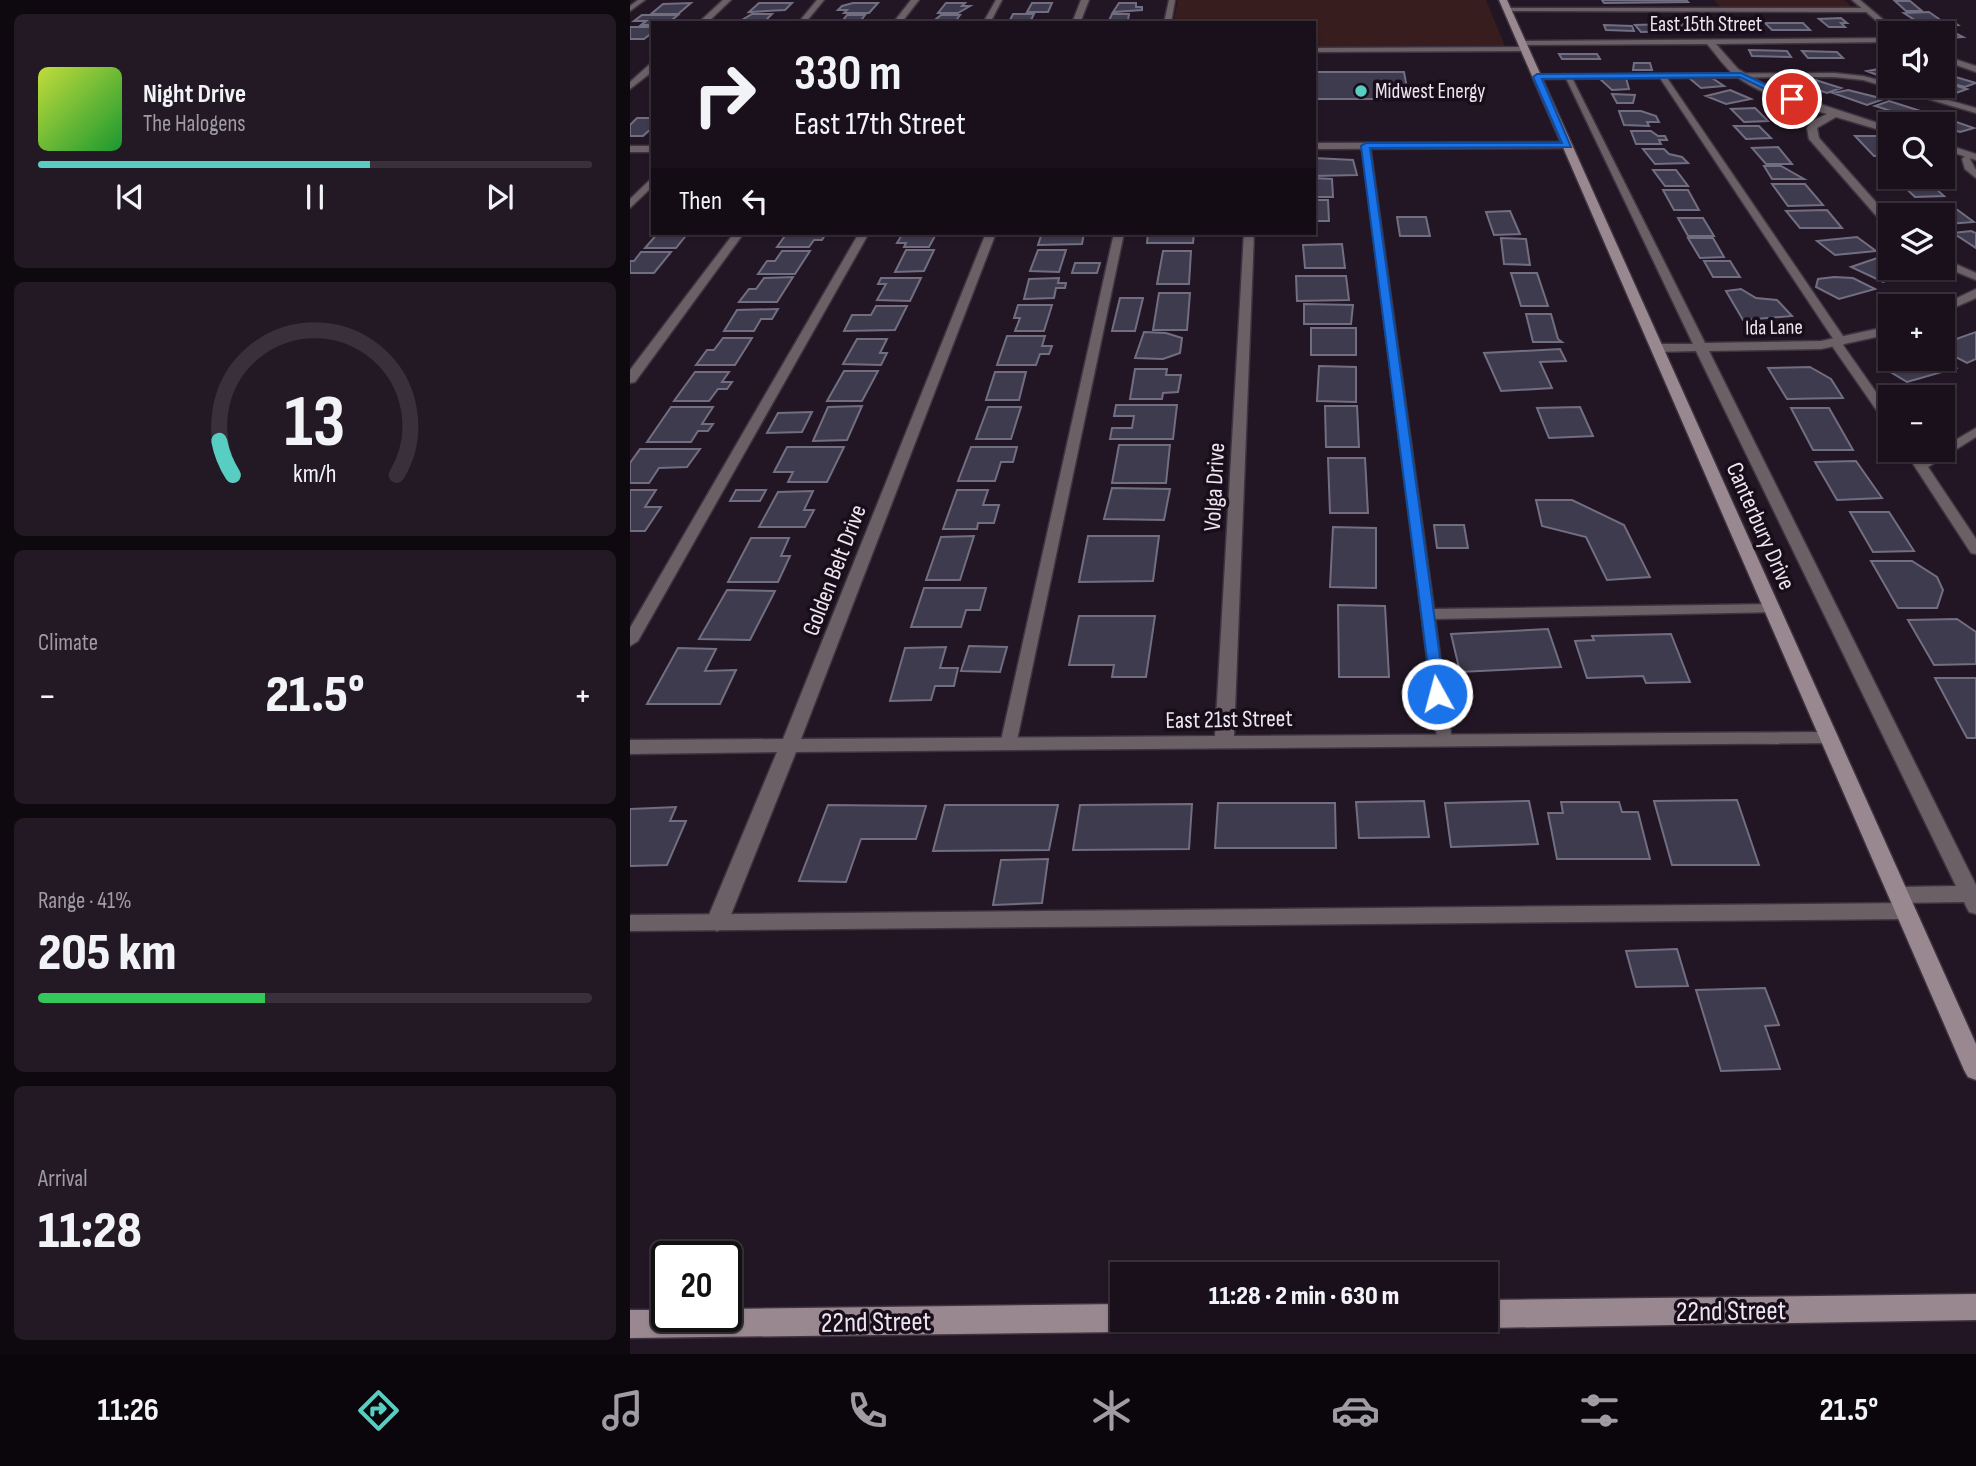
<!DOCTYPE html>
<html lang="en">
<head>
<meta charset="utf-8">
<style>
  body { margin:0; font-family:"Sofia Sans Condensed",sans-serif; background:#231924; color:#f1f3f6; height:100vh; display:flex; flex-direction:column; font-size:26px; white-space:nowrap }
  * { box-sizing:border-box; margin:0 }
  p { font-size:23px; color:#9f9da3 }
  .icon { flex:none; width:38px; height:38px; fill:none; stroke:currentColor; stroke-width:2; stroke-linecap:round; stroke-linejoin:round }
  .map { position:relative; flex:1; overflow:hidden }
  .drawer { display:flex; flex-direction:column; gap:14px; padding:14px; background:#0e090f; width:630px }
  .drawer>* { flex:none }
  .banner { position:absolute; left:21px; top:21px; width:665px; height:214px; border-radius:0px; box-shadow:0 2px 5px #0004,0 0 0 2px #38303a; background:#1a101b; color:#f1f3f6; overflow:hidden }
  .buttons { position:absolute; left:1248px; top:21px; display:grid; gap:14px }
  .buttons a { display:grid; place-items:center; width:77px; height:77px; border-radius:0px; background:#1a101b; box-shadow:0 2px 5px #0004,0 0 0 2px #38303a; font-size:35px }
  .speed { position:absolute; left:21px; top:1241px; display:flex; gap:14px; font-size:35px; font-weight:700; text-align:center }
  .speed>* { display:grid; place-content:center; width:91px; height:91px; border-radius:50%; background:#1a101b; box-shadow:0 2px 5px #0004,0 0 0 2px #38303a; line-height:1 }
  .speed .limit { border:4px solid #111; border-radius:10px; background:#fff; color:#111 }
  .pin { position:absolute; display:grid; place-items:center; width:60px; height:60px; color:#fff; margin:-30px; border:4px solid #fff; border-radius:50%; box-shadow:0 2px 7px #0007 }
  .me { position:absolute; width:77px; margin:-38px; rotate:353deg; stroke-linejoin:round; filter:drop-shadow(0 0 5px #0008) }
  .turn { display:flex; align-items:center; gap:24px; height:147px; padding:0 28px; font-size:32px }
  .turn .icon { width:91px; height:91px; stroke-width:2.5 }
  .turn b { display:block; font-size:49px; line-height:60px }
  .then { display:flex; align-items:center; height:66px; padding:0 28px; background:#0003; gap:14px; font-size:26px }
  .big { font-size:52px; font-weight:800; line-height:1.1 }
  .drawer .card { flex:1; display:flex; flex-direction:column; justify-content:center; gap:10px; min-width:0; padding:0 24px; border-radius:10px; background:#231924 }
  .drawer .dial { align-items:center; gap:0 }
  .dial svg { height:182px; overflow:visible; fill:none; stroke:#38303a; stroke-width:7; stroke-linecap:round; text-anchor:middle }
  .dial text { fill:#f1f3f6; stroke:none }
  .song { display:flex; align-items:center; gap:21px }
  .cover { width:84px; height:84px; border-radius:10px; background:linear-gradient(135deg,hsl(70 70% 55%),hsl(130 70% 35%)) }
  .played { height:7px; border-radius:4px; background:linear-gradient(90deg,#57cec1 60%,#38303a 60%) }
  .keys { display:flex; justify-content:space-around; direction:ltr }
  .heat { display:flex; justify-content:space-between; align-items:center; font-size:38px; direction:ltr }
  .charge { height:10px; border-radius:5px; background:linear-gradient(90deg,#34c759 41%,#38303a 0) }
  .trip { position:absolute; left:480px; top:1262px; width:388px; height:70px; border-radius:0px; background:#1a101b; box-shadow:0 2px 5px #0004,0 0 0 2px #38303a; font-weight:800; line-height:70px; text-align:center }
  .menu { display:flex; height:112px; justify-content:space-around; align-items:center; background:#0a060b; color:#9f9da3 }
  .menu .icon { width:49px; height:49px }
  .menu .selected { color:#57cec1 }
  .menu b { font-size:32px; color:#f1f3f6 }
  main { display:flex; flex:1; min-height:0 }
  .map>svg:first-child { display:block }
</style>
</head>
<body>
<main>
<section class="drawer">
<div class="card">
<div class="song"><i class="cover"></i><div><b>Night Drive</b><p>The Halogens</p></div></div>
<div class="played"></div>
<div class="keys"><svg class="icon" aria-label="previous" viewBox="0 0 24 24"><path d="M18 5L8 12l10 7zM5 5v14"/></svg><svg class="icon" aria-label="pause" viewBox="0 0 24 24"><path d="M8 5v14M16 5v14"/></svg><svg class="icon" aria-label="next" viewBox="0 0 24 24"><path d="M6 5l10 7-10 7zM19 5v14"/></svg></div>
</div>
<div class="card dial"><svg viewBox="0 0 100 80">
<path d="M14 69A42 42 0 1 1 86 69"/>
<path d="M14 69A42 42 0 0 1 8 54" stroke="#57cec1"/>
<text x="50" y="56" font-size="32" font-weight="700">13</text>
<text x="50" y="72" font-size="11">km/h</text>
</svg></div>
<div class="card"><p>Climate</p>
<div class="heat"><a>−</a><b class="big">21.5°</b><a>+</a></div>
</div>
<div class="card"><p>Range · 41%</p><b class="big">205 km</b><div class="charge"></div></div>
<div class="card"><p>Arrival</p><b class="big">11:28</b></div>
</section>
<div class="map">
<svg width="1346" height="1354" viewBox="0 0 1346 1354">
  <rect width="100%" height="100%" fill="#221624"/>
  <!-- green -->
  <path fill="#381d1e" d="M548,0H856L875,46L684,47V23H543Z
    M1084,0H1214L1224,9H1092Z"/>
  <!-- building -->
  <path fill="#3f3b4e" stroke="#726e82" stroke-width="2" d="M972,0H1056L1058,2L974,3Z
    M1265,1H1280L1292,11H1276Z
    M61,3L48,14H21L33,4Z
    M129,3H162L155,10L119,12Z
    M223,3H248L239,13H214L217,10H208L212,6Z
    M316,3H335L332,6H340L328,13H308Z
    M402,3H422L418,12H397Z
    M489,3H506V7H512V10L483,12Z
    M1299,12L1312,21L1321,20L1328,25L1294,26L1274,13Z
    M122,14H142L133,23H107Z
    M383,14H404L401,20H413L412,23H371L379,22Z
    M482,14H499L498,20H504V23H478Z
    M12,15H48L38,23H23V25H11L16,21H4Z
    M217,15H235L229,23H190L213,20Z
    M311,15H330L324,23H301Z
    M1211,18L1217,23H1211L1215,27H1199L1189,19Z
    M1082,23L1090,30L1056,31L1049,24Z
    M1135,23H1173L1180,30H1142Z
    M1042,24L1047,31L1011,32L1005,25Z
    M974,25L1002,26L1004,31L976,30Z
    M0,27H23V32L14,39H0Z
    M1313,27L1333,37L1319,38L1299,28Z
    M1119,50L1157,51L1161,57L1122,56Z
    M1172,51L1207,52L1213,58H1178Z
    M929,54H967L970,59H932Z
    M1004,63H1020L1022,70H1003Z
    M1260,67V77L1255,78L1237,71Z
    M684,72H774L779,99H684Z
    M1319,75L1346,83L1335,87L1312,81V77Z
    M968,77L996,78L999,89L982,90Z
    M1058,77L1082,78L1094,86L1071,88Z
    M1176,77L1211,88L1197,93L1162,81Z
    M1313,82L1337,89L1315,97L1291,89L1312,86Z
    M1100,90L1121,99L1096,104L1076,96Z
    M1218,90L1254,99L1237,105L1203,93Z
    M982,94L1005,95L1003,103H987Z
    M1259,101L1297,113L1283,118L1245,106Z
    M1125,108L1138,121L1114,122L1101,109Z
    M989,111H1011L1026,116L1029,122H1017L1019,126L994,125Z
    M1309,116L1344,128L1330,132L1295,121Z
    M7,118H23V127L13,136H0V125Z
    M1104,126H1129L1141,138L1116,139Z
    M1001,131H1021L1028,136H1035L1037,140H1029L1031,144H1006Z
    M1225,136H1251L1260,145V156H1244Z
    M1148,147L1162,164H1136L1122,148Z
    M1013,149H1034L1039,154L1052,157L1058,163L1025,164Z
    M684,158L723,160L727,175L684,176Z
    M1134,166H1151L1174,179H1142Z
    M1023,170H1046L1058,186H1035Z
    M684,178L702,179L703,197H684Z
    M1296,180L1314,196L1285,197L1268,181Z
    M1142,184H1175L1193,205L1158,206Z
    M1033,190H1058L1069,210H1044Z
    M684,200H698L699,221H684Z
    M1318,203L1344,222L1318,224L1312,220V215H1306L1292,205Z
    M1197,210L1212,228H1170L1156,211Z
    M880,211L890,234L864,235L856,212Z
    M767,217H796L800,236H770Z
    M1048,218H1073L1084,236H1058Z
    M1341,231L1346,233V248L1323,233Z
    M28,233H58L46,248H15Z
    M157,233H188L187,235H195L192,240H184L179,247H147Z
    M273,233H313L306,234L299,247H274L276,243H267Z
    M412,233H454L452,244L408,245Z
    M518,233H564L563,243H517Z
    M1227,237L1246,251L1205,255L1187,241Z
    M871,238L896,239L900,265L874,264Z
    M1058,238H1083L1094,257L1070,258Z
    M712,244L715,268H675L673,245Z
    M276,250H304L294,271L265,272Z
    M408,250H436L429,272L400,271Z
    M152,251H180L165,274H128L137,261H145Z
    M533,251H561L559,284H527Z
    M11,252H41L24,273H0V261H4Z
    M1256,255L1260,257V268L1288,270L1253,282L1221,267Z
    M1074,261H1100L1110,277H1083Z
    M445,263H470L467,273H442Z
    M881,273H907L918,306H891Z
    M666,276H716L719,300L667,301Z
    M163,277L147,302H109L119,289H126L134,278Z
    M1204,277L1223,278L1245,289L1209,299L1186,287L1188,279Z
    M251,278H291L280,301L247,300L256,284H248Z
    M429,278L428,283H436L435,288H426L424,298L394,299L399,279Z
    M1111,289L1126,298L1147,300L1162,316L1113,320L1096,291Z
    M529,293H560L557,330H523Z
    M490,298H513L505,331H482Z
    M674,304L723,305L721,324H674Z
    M388,305H422L414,331H385L390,318H384Z
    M246,306H277L265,330L214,331L222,315H241Z
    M148,309L142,319H131L124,331H94L107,310Z
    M896,314H921L928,339L932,342H903Z
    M681,328H726V355H681Z
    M514,332L536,333L552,338L550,353L533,359L505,358Z
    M1346,332V359L1337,363L1312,350V344Z
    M377,336H415L412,346H422L419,354H410L406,365H367Z
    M93,338H122L105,365H66L77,350H84Z
    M227,339H257L250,353H257L251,365L213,364Z
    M930,349L936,361L910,362L922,388L871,391L854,353Z
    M1272,359H1309L1326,368L1277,382L1249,365Z
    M689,366L726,367V402L687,401Z
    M1180,367L1201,379L1213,398L1157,399L1138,368Z
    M505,369H537L536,375H551L548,392L533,393L532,399H500Z
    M214,371H248L232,401H197Z
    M65,372H99L92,382H102L97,389H88L79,401H44Z
    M365,372H396L389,400H356Z
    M486,405H547L543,439H480L482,428H502L504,416H484Z
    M232,406L217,440L183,441L198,407Z
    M695,406H727L729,447H696Z
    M41,407H83L72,424H83L78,431H68L61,442H17Z
    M358,407H391L381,439H346Z
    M950,407L963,436L919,438L907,408Z
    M1161,408H1199L1223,450H1183Z
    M182,412L172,432L137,433L148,413Z
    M489,445H540L536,483H482Z
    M157,447H214L197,482H158L163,472H144Z
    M341,447H387L383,462H371L365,481H328Z
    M10,449H70L57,467L29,468L19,483H0V463Z
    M698,458H735L738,513H700Z
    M1226,461L1252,498L1207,500L1185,462Z
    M482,488L540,489L534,520L474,519Z
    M0,490H26L15,507H31L15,531H0Z
    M106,490H136L130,501H100Z
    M327,490H358L353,505H369L364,523H348L347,529H313Z
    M183,491L174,510H184L175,527H129L148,492Z
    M906,500H942L994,525L1020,577L977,580L956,537L912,526Z
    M1220,512H1259L1284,551L1243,552Z
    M804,525H834L838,548H807Z
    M703,527L746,528V588L700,587Z
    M344,536L330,580H296L311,537Z
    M458,536H529L523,581L449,582Z
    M121,538H159L151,556H160L148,582H98Z
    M1241,561H1282L1307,577L1313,590L1307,608H1268Z
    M294,588H356L350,610H336L331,627H281Z
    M97,590L145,591L120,640L69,639Z
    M708,605L755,606L759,677H709Z
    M449,616H525L516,677H482L484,665H439Z
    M1327,619L1346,632V664L1304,665L1278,620Z
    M918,629L931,667L830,672L821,634Z
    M1041,634L1060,682L1016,683L1013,676L957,678L945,641L964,640L962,636Z
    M339,646L377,647L370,672L331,671Z
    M316,647L310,668H328L324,686H305L301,700L260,701L275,648Z
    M48,648L86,649L75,671L106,670L90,704H17Z
    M1305,678H1346V738H1337Z
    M1107,800L1129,865H1042L1024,801Z
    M794,801L799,837L729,838L726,802Z
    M899,801L908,844L821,847L815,803Z
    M931,802H989L992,812H1008L1020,859H927L918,813H933Z
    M588,803H705L706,848H585Z
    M562,804L559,849L443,850L450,805Z
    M198,805L296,806L286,839H231L216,882L169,881Z
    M315,805H428L419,850L303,851Z
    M46,807L40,821H56L37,865L0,866V809Z
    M418,859L412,903L363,905L371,860Z
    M1047,949L1058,986L1006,987L996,951Z
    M1135,988L1149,1025L1135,1026L1150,1069L1091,1071L1066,990Z"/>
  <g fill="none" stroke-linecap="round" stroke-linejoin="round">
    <defs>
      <path id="lane" d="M8,0H15L0,11V6Z
        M187,0H194L175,23H168Z
        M366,0H372L360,23H353Z
        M539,0H545L541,23H534Z
        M878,8H1237L1240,10L1237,12L876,11Z
        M1204,73L1233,76L1260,83V86H1269L1346,108V113L1233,80L1204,77L1037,78L1217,342L1213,345L1260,412V425L1256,424L1200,343L1204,340L1030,78L907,79L903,77L907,75Z
        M736,143L740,146L804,609L1143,604L1150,609L1148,612L805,619L822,741L820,745H808L732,146Z
        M1339,152L1343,155L1340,159L1346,170V178L1335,169L1332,159Z
        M23,177V186L0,208V199Z
        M229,233H239L8,641L0,646V628Z
        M484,233H494L386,745L384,749H372L370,745Z
        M1346,428V437L1298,467L1346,539V554L1341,553L1274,450H1286L1293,459Z
        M1276,903L1283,906L1285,911L1283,916L1276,919L0,931V915Z"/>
      <path id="street" d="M93,0H101L77,23H68Z
        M281,0H289L271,23H263Z
        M451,0H459L450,23H442Z
        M1222,0H1230L1269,33H1261Z
        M1260,38V42L1086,44L1108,69L1141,88L1260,127V133L1206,117L1187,128L1189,138L1260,218V228L1256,227L1179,139L1177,128L1182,121L1197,114C1165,104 1129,95 1102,73C1093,65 1085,53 1077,44L892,45L888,43L892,41Z
        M898,47L895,51L684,52V48Z
        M1312,55L1346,66V72L1312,60Z
        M20,64H23V71L0,89V82Z
        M934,74L941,76L1075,343L1191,341L1260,326V334L1191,349L1079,351L1346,885V914L1339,912L1334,902L1269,903L1262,901L1259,895L1262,889L1269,887L1326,886L1066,351L1027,352L1021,348L1027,344H1063Z
        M684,143L937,142L942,145L937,148L684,149Z
        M1312,143L1346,154V160L1312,149Z
        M0,146H23V152H0Z
        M104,233H114L5,382L0,383V370Z
        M356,233H366L171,739L585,736L614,233H624L604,736L1199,732L1206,733L1208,738L1206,743L166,752L98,922L94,928L87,931L80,928L76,922L147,752L0,754V740L153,739Z
        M1312,258L1346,273V280L1312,266Z
        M1346,289V298L1312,313V306H1310Z"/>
      <path id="secondary" d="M869,0H877L1346,1044V1080L1338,1077L1334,1070Z
        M1346,1294V1320L856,1328L846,1324L845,1320H856V1300Z
        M492,1304V1320H505L502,1328L492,1332L0,1338V1310H37V1316H96V1309Z"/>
    </defs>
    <!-- lane casing -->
    <use href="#lane" stroke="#3e3340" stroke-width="3"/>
    <!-- street casing -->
    <use href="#street" stroke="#3e3340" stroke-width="3"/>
    <!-- secondary casing -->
    <use href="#secondary" stroke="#3e3340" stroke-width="3"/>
    <!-- lane -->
    <use href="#lane" fill="#6a6065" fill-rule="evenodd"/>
    <!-- street -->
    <use href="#street" fill="#6a6065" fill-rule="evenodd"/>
    <!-- secondary -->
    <use href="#secondary" fill="#99888f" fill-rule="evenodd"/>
  </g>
  <!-- route -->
  <path fill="#1a73e8" stroke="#114b97" stroke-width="2" d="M1111,73L1166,99L1159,100L1110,77L912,79L941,147L740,148L815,694L807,699L802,698L731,146L736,143H932L903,77L907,74Z"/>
  <!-- markers -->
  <circle fill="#57cec1" stroke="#180d1a" stroke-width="2.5" cx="731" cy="91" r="7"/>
  <g text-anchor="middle" stroke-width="7" stroke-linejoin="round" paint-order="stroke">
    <!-- far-street labels -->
    <g font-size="21" fill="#ede5ef" stroke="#180d1a">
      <text x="1076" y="31">East 15th Street</text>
      <text transform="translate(1144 327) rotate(-1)" y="7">Ida Lane</text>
    </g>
    <!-- far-poi labels -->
    <g font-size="21" fill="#ede5ef" stroke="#180d1a" text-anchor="start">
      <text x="745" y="98">Midwest Energy</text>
    </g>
    <!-- street labels -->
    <g font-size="24" fill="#ede5ef" stroke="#180d1a">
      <text transform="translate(584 487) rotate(-87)" y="8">Volga Drive</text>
      <text transform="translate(1131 526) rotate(66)" y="8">Canterbury Drive</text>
      <text transform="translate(204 570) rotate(-69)" y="8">Golden Belt Drive</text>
      <text transform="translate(599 719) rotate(-1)" y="8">East 21st Street</text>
    </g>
    <!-- near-street labels -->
    <g font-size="28" fill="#ede5ef" stroke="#180d1a">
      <text transform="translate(1101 1310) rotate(-1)" y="10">22nd Street</text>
      <text transform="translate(246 1321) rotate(-1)" y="10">22nd Street</text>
    </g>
  </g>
</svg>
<div class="buttons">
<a><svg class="icon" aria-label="sound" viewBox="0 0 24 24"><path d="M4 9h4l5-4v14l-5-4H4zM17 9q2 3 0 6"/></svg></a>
<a><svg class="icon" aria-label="search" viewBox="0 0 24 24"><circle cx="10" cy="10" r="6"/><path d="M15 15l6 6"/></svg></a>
<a><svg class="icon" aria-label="layers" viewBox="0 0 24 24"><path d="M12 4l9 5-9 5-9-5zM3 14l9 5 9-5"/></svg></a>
<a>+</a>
<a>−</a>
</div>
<div class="speed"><div class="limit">20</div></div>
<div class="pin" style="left:1162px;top:99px;background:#d93025"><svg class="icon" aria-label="arrive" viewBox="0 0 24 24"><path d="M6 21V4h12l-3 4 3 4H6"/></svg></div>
<svg class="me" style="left:807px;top:694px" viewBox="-20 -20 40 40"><circle r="17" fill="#1a73e8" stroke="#fff" stroke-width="3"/><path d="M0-11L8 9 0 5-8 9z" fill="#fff"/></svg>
<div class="trip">11:28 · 2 min · 630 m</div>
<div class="banner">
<div class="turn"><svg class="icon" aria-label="right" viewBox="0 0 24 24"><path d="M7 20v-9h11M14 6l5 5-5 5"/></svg><div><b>330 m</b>East 17th Street</div></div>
<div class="then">Then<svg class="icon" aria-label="left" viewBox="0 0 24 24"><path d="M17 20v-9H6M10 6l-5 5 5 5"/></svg></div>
</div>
</div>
</main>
<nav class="menu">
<b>11:26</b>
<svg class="icon selected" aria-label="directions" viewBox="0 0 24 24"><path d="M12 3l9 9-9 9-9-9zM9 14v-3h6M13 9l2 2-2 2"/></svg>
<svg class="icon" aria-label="music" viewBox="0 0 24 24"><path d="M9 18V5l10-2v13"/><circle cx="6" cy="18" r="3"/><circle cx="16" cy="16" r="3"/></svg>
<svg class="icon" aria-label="phone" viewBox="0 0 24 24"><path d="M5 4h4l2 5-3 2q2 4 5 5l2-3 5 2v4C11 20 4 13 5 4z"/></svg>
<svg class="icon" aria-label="climate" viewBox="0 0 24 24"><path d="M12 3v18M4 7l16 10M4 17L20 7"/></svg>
<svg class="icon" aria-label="car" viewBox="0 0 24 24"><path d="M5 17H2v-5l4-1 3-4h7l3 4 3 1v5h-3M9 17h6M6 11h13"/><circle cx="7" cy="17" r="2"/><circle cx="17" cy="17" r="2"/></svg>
<svg class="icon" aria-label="filters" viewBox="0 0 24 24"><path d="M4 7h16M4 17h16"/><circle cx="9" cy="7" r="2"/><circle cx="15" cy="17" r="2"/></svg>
<b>21.5°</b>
</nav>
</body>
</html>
